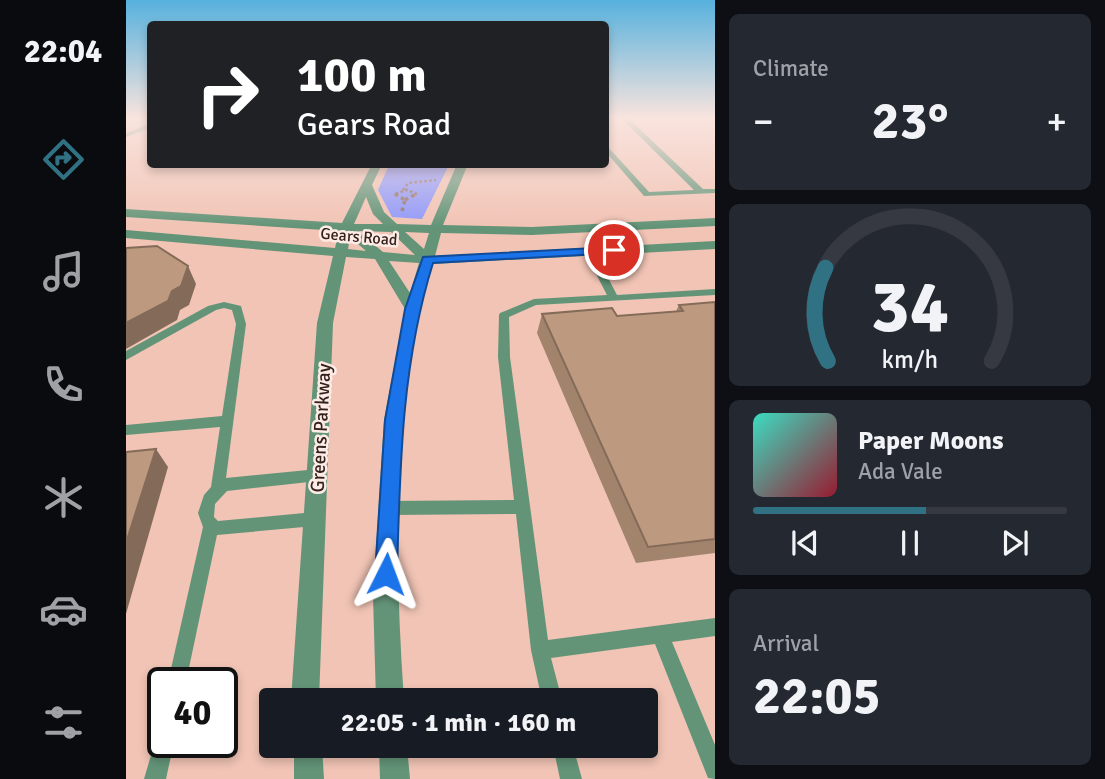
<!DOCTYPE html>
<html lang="en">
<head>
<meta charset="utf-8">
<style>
  body { margin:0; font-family:Signika,sans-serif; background:#242831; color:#f1f3f6; height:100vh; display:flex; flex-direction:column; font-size:26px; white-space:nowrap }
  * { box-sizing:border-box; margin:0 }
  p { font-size:23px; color:#9ea1a6 }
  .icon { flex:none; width:38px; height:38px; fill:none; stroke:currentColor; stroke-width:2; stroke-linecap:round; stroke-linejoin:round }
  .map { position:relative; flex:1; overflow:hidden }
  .panel { display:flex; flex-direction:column; gap:14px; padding:14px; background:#0d0f14; width:390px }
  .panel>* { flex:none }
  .top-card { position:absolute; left:21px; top:21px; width:462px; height:147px; border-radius:7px; box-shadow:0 4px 10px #0003; background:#202124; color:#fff; overflow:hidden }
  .speed { position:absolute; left:21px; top:667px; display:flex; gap:14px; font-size:35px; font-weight:700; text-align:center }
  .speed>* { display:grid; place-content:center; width:91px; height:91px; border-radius:50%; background:#171b24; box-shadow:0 4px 10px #0003; line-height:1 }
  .speed .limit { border:4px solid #111; border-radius:10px; background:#fff; color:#111 }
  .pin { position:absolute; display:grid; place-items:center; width:60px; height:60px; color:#fff; margin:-30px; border:4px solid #fff; border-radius:50%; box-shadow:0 2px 7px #0007 }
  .me { position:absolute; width:77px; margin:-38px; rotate:3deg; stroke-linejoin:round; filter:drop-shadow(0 0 5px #0008) }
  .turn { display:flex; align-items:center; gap:24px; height:147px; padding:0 35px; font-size:32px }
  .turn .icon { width:91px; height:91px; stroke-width:2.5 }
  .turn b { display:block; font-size:49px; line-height:60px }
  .big { font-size:52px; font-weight:700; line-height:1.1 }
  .panel .card { flex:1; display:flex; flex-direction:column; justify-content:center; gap:10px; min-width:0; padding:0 24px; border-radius:10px; background:#242831 }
  .panel .dial { align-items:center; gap:0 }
  .dial svg { height:182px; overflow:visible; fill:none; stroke:#363941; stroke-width:7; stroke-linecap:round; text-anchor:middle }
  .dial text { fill:#f1f3f6; stroke:none }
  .song { display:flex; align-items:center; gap:21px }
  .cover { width:84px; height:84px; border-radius:10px; background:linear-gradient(135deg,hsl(170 70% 55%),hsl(350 70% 35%)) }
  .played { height:7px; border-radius:4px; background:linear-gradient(90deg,#307284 55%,#363941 55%) }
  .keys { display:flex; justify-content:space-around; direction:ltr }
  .heat { display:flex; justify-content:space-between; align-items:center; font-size:38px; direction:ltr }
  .trip { position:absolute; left:133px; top:688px; width:399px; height:70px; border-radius:7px; background:#171b24; box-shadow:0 4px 10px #0003; font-weight:700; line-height:70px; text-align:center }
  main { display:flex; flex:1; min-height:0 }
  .dock { display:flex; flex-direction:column; width:126px; justify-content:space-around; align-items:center; background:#090b0e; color:#9ea1a6 }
  .dock .icon { width:49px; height:49px }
  .dock .current { color:#307284 }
  .dock b { font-size:32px; color:#f1f3f6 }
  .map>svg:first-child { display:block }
</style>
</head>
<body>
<main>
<nav class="dock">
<b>22:04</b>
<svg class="icon current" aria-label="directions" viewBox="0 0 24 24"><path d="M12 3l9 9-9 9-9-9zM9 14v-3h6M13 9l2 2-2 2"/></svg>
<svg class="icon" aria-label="music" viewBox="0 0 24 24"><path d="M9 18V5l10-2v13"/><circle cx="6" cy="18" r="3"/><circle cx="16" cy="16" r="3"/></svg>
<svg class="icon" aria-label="phone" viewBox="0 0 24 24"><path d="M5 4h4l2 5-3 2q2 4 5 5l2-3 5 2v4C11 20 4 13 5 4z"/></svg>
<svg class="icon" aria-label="climate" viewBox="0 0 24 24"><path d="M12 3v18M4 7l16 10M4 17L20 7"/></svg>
<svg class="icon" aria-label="car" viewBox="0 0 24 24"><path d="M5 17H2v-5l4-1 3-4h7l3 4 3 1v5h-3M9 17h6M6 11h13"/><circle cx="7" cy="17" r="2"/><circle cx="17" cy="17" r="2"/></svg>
<svg class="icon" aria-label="filters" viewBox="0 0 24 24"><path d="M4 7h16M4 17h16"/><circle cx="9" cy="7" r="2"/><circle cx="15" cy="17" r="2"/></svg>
</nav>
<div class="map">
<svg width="589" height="779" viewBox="0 0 589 779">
  <rect width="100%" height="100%" fill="#f1c4b5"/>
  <!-- green -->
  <path fill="#9099fa" d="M263,165H323L296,219L266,217L252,190Z"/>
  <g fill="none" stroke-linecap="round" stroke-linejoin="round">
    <!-- path-far1 -->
    <path stroke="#96776c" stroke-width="2.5" stroke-dasharray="2.5 2.5" stroke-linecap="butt" d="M277,190L282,183L310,180
      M271,195L268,194L281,190L291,194L288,195"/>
    <!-- path -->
    <path stroke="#96776c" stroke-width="3.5" stroke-dasharray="3.5 3.5" stroke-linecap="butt" d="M269,194L279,200
      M279,200L290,194
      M276,211L279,200"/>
    <!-- service -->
    <path fill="#639478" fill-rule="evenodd" d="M495,118H502L577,189H589V193L518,196L480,152V146L482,147L523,192L568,190Z
      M24,124V128L0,137V133Z
      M463,248L468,251L491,295L589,289V295L410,305L383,317L384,357L422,640L589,618V636L546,642L589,745V779L582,778L529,644L425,658L436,700H416L405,650L390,514L263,515L258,513L256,508L258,503L263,501L388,500L372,357L373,315L374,313L408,299L481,295L458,251Z
      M98,302L115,306L120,324L100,478L192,469L197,471L199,475L197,479L192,481L101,491L89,504L88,517L92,521L189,512L194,514L197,519L194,524L189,526L91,535L60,682H42L77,527L72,513L78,495L85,487L94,427L0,435V425L96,416L110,324L106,310L98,308L90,310L0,360V351L82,306Z
      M37,732V742H48L40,779H18L31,735Z
      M427,746H447L456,779H434Z"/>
    <!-- tertiary -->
    <path fill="#639478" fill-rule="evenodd" d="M246,164H256L246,185L258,212L271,224L305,225L331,164H342L317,225L406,227L589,218V226L406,235L315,233L309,256L589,241V249L306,264C266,405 268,555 278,700H250L247,596L258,420L279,309L249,259L220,257L207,323L193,700H165L191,323L207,256L0,238V230L209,248L213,231L0,217V209L216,223ZM240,197L247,214L257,224H228ZM232,231L265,232L289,255L257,252ZM279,232L303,233L298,249ZM224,237L240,251L222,249ZM263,261L293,263L284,293Z
      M168,746H196L198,779H168Z
      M253,746H281L284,779H254Z"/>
  </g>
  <!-- wall -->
  <path fill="#a2846d" d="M589,302V553L510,563L411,333L416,314L491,316L550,311L553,305Z"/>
  <!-- shaded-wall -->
  <path fill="#846b59" d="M62,266L70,284L63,305L54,310L51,320L0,349V323L46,291Z
    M30,449L42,467L0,614V543Z"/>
  <!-- building -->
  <path fill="#bc997f" stroke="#846b59" stroke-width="2" d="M31,246L62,266L55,286L46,291L42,301L0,323V248Z
    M589,302V539L522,547L416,314L486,308L491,316L557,311L553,305Z
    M30,449L0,543V452Z"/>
  <!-- sky -->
  <linearGradient id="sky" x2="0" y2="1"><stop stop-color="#56b1dd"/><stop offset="0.52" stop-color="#f9e4de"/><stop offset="1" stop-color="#f9e4de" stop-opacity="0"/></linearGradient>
  <rect width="589" height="227" fill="url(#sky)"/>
  <!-- route -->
  <path fill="#1a73e8" stroke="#114b97" stroke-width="2" d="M488,247L494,250L493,253L307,263C275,366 274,468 271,574L267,581L260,585L252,581L249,574L259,420L279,309L297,257Z"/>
  <g text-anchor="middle" stroke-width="5" stroke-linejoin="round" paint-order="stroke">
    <!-- far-street labels -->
    <g font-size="16" fill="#32211c" stroke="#feebe6">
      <text transform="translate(233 236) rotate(5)" y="6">Gears Road</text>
    </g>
    <!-- street labels -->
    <g font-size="19" fill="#32211c" stroke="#feebe6">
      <text transform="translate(194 428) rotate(-87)" y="7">Greens Parkway</text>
    </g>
  </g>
</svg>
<div class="speed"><div class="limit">40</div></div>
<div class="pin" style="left:488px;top:250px;background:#d93025"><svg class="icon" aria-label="arrive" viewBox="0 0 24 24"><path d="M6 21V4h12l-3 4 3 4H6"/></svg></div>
<svg class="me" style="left:260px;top:574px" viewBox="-20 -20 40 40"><path d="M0-17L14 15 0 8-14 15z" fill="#1a73e8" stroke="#fff" stroke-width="4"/></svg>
<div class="trip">22:05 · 1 min · 160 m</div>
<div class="top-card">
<div class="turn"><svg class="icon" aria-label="right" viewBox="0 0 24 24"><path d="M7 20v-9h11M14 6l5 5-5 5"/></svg><div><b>100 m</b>Gears Road</div></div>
</div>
</div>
<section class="panel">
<div class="card"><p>Climate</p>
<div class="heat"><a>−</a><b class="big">23°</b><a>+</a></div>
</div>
<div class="card dial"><svg viewBox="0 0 100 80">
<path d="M14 69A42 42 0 1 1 86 69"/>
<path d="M14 69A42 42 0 0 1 13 28" stroke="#307284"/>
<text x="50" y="56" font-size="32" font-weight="700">34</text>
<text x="50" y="72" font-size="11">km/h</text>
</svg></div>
<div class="card">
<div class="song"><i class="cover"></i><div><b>Paper Moons</b><p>Ada Vale</p></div></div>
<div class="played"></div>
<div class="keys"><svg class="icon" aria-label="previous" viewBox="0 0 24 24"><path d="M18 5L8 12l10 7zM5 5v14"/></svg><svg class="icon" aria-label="pause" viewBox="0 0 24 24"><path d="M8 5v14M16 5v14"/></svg><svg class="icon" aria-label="next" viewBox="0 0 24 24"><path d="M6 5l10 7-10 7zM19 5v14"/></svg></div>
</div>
<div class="card"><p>Arrival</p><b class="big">22:05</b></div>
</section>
</main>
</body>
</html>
